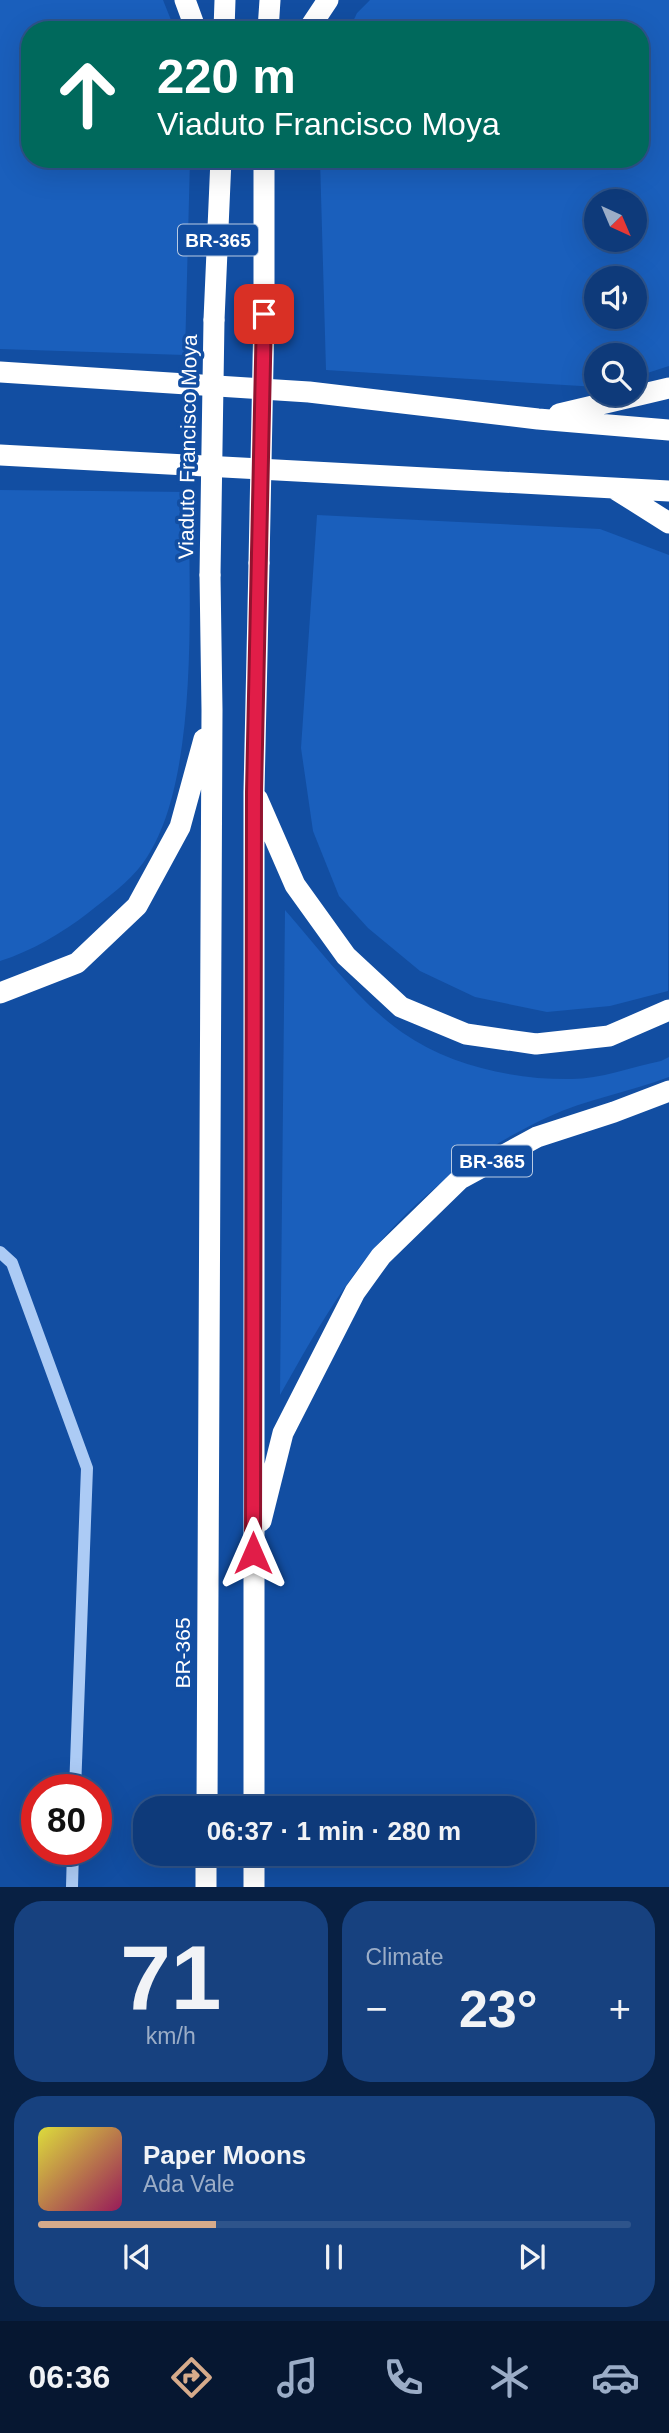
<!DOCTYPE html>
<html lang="en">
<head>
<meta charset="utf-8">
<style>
  body { margin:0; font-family:Arial,sans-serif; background:#17417f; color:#f1f3f6; height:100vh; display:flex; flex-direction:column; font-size:26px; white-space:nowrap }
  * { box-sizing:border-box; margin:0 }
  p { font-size:23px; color:#9badc7 }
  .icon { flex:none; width:38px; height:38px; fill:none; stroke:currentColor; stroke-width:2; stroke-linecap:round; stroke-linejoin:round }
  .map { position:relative; height:1887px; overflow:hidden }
  .details { display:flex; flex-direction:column; gap:14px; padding:14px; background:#082043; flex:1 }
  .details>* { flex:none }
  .top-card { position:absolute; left:21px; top:21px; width:628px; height:147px; border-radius:28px; box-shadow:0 7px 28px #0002,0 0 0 2px #2e548b; background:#00695c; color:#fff; overflow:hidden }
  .needle { width:46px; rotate:136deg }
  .controls { position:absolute; left:584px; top:189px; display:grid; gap:14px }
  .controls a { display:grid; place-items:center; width:63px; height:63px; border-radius:50%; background:#0e3a7a; box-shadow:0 7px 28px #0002,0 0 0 2px #2e548b; font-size:35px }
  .speed { position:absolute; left:21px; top:1774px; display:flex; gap:14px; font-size:35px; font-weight:700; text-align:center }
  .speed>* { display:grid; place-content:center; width:91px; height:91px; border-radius:50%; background:#0e3a7a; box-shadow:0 7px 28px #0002,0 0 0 2px #2e548b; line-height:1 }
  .speed .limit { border:10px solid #d22; background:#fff; color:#111 }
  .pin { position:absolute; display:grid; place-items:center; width:60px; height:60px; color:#fff; margin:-30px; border-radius:14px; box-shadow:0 4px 10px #0006 }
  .me { position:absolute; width:77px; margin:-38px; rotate:0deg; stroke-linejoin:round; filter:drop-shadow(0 0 5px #0008) }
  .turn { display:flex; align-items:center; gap:24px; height:147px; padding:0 21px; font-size:32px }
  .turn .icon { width:91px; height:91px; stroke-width:2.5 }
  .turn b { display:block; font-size:49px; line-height:60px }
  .big { font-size:52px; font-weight:700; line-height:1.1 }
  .details .card { flex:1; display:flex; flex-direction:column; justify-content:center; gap:10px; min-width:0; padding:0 24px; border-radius:28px; background:#17417f }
  .details .dial { align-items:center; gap:0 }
  .dial b { font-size:91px; line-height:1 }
  .song { display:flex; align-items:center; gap:21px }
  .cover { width:84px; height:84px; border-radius:10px; background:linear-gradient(135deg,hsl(60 70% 55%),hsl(330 70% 35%)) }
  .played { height:7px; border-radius:4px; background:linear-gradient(90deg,#d6ab8b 30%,#2e548b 30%) }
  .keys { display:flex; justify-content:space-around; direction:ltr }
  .heat { display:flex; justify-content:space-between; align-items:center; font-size:38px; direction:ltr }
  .details .tiles { flex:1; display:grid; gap:14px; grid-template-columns:1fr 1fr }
  .card:last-child { grid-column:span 2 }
  .trip { position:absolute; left:133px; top:1796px; width:402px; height:70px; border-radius:28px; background:#0e3a7a; box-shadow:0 7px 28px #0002,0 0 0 2px #2e548b; font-weight:700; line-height:70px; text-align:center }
  .menu { display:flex; height:112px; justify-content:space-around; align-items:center; background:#061731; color:#9badc7 }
  .menu .icon { width:49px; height:49px }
  .menu .selected { color:#d6ab8b }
  .menu b { font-size:32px; color:#f1f3f6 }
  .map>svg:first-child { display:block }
</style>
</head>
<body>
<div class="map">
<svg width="669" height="1887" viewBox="0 0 669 1887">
  <rect width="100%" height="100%" fill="#124ea2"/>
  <!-- green -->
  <path fill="#1a5fbc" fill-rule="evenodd" d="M0,0H163L175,30H30V159H190L185,355L0,349Z
    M370,0H669V366L635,377V355H597V387L326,370L320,159H640V30H349L357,13ZM635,201V240H597V201ZM635,278V317H597V278Z
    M0,490L189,492C188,591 202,782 143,863C129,882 107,898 88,913C62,933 32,951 0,961Z
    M317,515L600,529L669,555L668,991L610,1006L547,1012L475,997L420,971L368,928L339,896L313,831L301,748Z
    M285,910C322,952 357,1001 403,1033C450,1066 516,1080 572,1079C600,1079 632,1067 661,1061L669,1057V1077C630,1092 586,1099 548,1117C464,1156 395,1213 343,1290C320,1323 300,1360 280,1395Z"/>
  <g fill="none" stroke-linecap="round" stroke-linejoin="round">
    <!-- minor -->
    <path stroke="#accbf5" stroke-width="12" d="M0,1252L12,1263L87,1468L75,1790
      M72,1887L73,1850"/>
    <!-- highway -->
    <path stroke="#fff" stroke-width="21" d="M185,0L196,30
      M224,30L225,0
      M268,30L270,0
      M308,30L328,0
      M264,314V159
      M214,320L221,159
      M0,372L309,392L538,419L669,430
      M559,414L669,388
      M0,455L669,491
      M615,489L669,523
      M257,798L295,885L346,956L401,1007L466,1034L536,1044L609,1036L669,1010
      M0,993L77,963L137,906L180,827L204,739
      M261,1521L283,1433L355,1292L381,1256L460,1179L537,1137L614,1112L669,1091
      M207,1808L212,710L210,575
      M254,1808V792L259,563
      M254,1853V1887
      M206,1887V1853"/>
    <!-- highway-bridge -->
    <path stroke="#fff" stroke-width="21" d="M259,563L264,314
      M210,575L214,320"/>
  </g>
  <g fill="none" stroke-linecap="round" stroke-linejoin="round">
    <defs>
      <path id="route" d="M253,1553L254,792L264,314"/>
    </defs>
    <!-- route casing -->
    <use href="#route" stroke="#92132f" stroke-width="18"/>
    <!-- route -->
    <use href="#route" stroke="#e11d48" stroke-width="12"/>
  </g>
  <g text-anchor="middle" stroke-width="7" stroke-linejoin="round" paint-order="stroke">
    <!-- shield labels -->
    <g fill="#124ea2" stroke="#b8cae3" stroke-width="2">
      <rect x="178" y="224.5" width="80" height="31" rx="5"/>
      <rect x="452" y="1145.5" width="80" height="31" rx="5"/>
    </g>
    <g font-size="19" font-weight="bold" fill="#fff">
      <text x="218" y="247">BR-365</text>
      <text x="492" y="1168">BR-365</text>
    </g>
    <!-- street labels -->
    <g font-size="21" fill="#fff" stroke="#124ea2">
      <text transform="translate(188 447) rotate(-89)" y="7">Viaduto Francisco Moya</text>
      <text transform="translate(183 1653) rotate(-90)" y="7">BR-365</text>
    </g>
  </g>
</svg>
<div class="controls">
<a><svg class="needle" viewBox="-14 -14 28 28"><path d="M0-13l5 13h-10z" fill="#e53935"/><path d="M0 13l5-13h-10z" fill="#9badc7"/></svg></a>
<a><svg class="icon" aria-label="sound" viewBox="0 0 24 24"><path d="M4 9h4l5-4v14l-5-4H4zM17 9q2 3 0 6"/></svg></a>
<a><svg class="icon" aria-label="search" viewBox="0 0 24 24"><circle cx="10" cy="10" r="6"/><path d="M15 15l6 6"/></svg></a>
</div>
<div class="speed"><div class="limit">80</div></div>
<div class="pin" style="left:264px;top:314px;background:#d93025"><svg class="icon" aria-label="arrive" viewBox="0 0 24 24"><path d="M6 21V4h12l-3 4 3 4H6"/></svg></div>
<svg class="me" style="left:253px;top:1553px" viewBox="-20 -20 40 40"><path d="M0-17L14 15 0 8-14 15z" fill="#e11d48" stroke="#fff" stroke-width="4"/></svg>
<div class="trip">06:37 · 1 min · 280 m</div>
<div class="top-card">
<div class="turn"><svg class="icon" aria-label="ahead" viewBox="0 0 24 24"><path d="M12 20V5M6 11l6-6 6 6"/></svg><div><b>220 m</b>Viaduto Francisco Moya</div></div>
</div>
</div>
<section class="details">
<div class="tiles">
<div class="card dial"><b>71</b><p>km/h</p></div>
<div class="card"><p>Climate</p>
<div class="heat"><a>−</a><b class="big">23°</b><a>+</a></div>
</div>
<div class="card">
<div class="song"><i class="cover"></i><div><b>Paper Moons</b><p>Ada Vale</p></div></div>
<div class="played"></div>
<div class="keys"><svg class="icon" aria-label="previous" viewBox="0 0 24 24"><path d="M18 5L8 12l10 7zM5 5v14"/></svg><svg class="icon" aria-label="pause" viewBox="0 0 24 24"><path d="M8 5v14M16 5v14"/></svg><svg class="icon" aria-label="next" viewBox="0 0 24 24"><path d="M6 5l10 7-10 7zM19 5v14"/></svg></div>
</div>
</div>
</section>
<nav class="menu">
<b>06:36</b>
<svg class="icon selected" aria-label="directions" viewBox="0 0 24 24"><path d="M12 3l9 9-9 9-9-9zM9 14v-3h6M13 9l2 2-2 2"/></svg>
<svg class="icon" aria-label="music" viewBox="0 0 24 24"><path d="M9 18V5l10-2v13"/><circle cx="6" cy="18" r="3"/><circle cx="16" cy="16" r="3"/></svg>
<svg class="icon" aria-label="phone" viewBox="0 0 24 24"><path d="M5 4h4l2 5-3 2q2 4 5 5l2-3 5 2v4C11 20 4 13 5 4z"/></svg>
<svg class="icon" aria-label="climate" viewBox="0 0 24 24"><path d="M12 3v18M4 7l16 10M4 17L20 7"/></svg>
<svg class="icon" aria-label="car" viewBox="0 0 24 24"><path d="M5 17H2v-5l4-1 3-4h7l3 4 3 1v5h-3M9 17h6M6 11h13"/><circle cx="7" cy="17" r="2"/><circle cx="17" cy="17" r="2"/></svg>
</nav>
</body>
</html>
